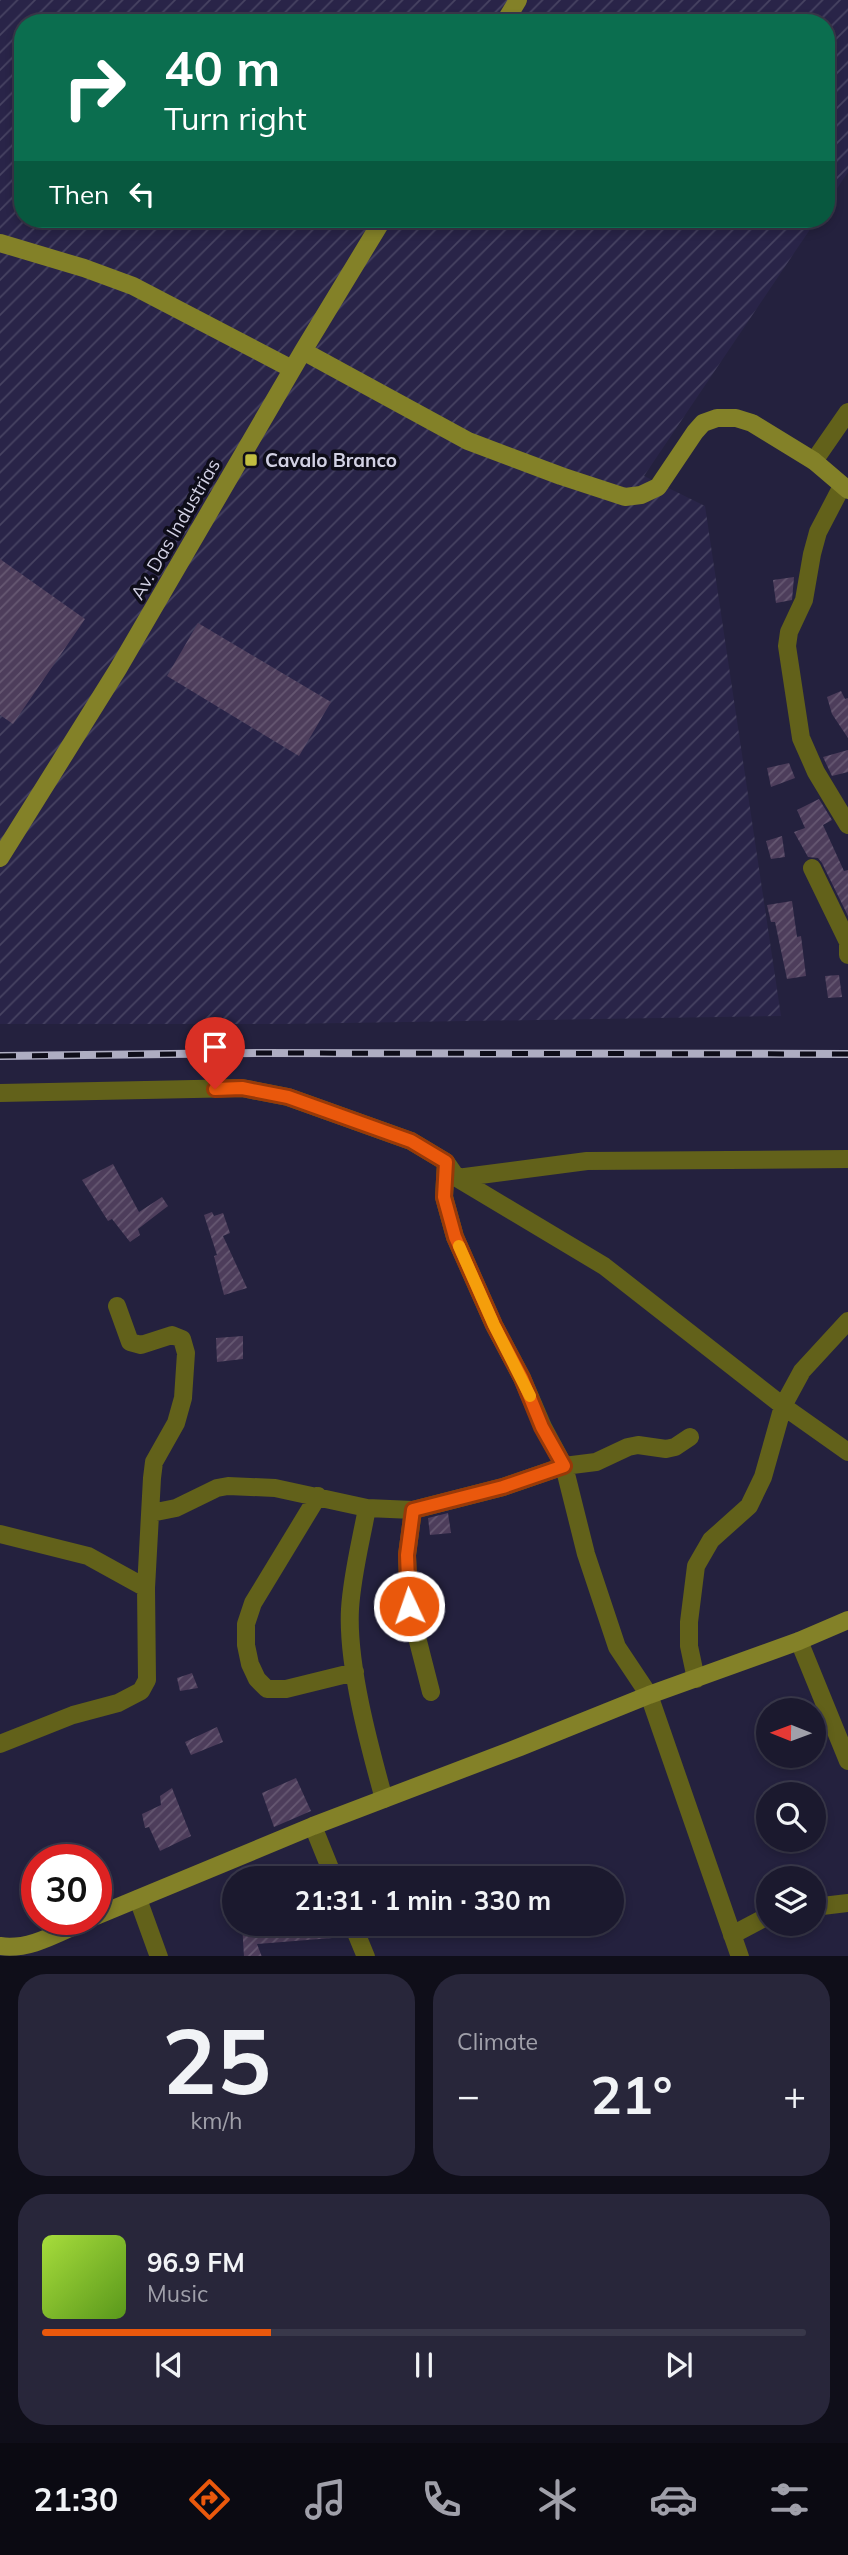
<!DOCTYPE html>
<html lang="en">
<head>
<meta charset="utf-8">
<style>
  body { margin:0; font-family:Mulish,sans-serif; background:#28263a; color:#f1f3f6; height:100vh; display:flex; flex-direction:column; font-size:26px; white-space:nowrap }
  * { box-sizing:border-box; margin:0 }
  p { font-size:23px; color:#a0a0aa }
  .icon { flex:none; width:38px; height:38px; fill:none; stroke:currentColor; stroke-width:2; stroke-linecap:round; stroke-linejoin:round }
  .map { position:relative; height:1956px; overflow:hidden }
  .drawer { display:flex; flex-direction:column; gap:18px; padding:18px; background:#0f0e19; flex:1 }
  .drawer>* { flex:none }
  .guide { position:absolute; left:14px; top:14px; width:821px; height:214px; border-radius:28px; box-shadow:0 4px 10px #0003,0 0 0 2px #39384a; background:#0b6e4f; color:#fff; overflow:hidden }
  .needle { width:46px; rotate:271deg }
  .controls { position:absolute; left:756px; top:1698px; display:grid; gap:14px }
  .controls a { display:grid; place-items:center; width:70px; height:70px; border-radius:50%; background:#1b192e; box-shadow:0 4px 10px #0003,0 0 0 2px #39384a; font-size:35px }
  .speed { position:absolute; left:21px; top:1844px; display:flex; gap:14px; font-size:35px; font-weight:700; text-align:center }
  .speed>* { display:grid; place-content:center; width:91px; height:91px; border-radius:50%; background:#1b192e; box-shadow:0 4px 10px #0003,0 0 0 2px #39384a; line-height:1 }
  .speed .limit { border:10px solid #d22; background:#fff; color:#111 }
  .pin { position:absolute; display:grid; place-items:center; width:60px; height:60px; color:#fff; margin:-72px -30px; border-radius:50% 50% 50% 0; rotate:-45deg; box-shadow:0 0 7px #0007 }
  .pin .icon { rotate:45deg }
  .me { position:absolute; width:77px; margin:-38px; rotate:357deg; stroke-linejoin:round; filter:drop-shadow(0 0 5px #0008) }
  .turn { display:flex; align-items:center; gap:24px; height:147px; padding:0 35px; font-size:32px }
  .turn .icon { width:91px; height:91px; stroke-width:2.5 }
  .turn b { display:block; font-size:49px; line-height:60px }
  .then { display:flex; align-items:center; height:66px; padding:0 35px; background:#0003; gap:14px; font-size:26px }
  .big { font-size:52px; font-weight:700; line-height:1.1 }
  .drawer .widget { flex:1; display:flex; flex-direction:column; justify-content:center; gap:10px; min-width:0; padding:0 24px; border-radius:28px; background:#28263a }
  .drawer .dial { align-items:center; gap:0 }
  .dial b { font-size:91px; line-height:1 }
  .song { display:flex; align-items:center; gap:21px }
  .cover { width:84px; height:84px; border-radius:10px; background:linear-gradient(135deg,hsl(80 70% 55%),hsl(90 70% 35%)) }
  .played { height:7px; border-radius:4px; background:linear-gradient(90deg,#ea580c 30%,#39384a 30%) }
  .keys { display:flex; justify-content:space-around; direction:ltr }
  .heat { display:flex; justify-content:space-between; align-items:center; font-size:38px; direction:ltr }
  .drawer .tiles { flex:1; display:grid; gap:18px; grid-template-columns:1fr 1fr }
  .widget:last-child { grid-column:span 2 }
  .trip { position:absolute; left:222px; top:1866px; width:402px; height:70px; border-radius:35px; background:#1b192e; box-shadow:0 4px 10px #0003,0 0 0 2px #39384a; font-weight:700; line-height:70px; text-align:center }
  .tab-bar { display:flex; height:112px; justify-content:space-around; align-items:center; background:#0b0a12; color:#a0a0aa }
  .tab-bar .icon { width:49px; height:49px }
  .tab-bar .current { color:#ea580c }
  .tab-bar b { font-size:32px; color:#f1f3f6 }
  .map>svg:first-child { display:block }
</style>
</head>
<body>
<div class="map">
<svg width="848" height="1957" viewBox="0 0 848 1957">
  <defs>
    <pattern id="industrial-furrows" width="10" height="10" patternUnits="userSpaceOnUse" patternTransform="scale(1.75)"><rect width="10" height="10" fill="#292448"/><path d="M-1 1l2-2M0 10L10 0M9 11l2-2" fill="none" stroke="#474362"/></pattern>
    <pattern id="building-hatch" width="6" height="6" patternUnits="userSpaceOnUse" patternTransform="scale(1.75)"><rect width="6" height="6" fill="#4d3d5b"/><path d="M-1 1l2-2M0 6l6-6M5 7l2-2" fill="none" stroke="#665872"/></pattern>
  </defs>
  <rect width="100%" height="100%" fill="#24213e"/>
  <!-- industrial -->
  <path fill="url(#industrial-furrows)" d="M0,0H848V172L826,205V23H23V219H817L644,476L705,506L781,1016L285,1024H0Z"/>
  <!-- building -->
  <path fill="url(#building-hatch)" d="M0,559L85,619L13,724L0,715Z
    M794,577L792,600L776,603L773,580Z
    M198,623L331,702L299,756L167,676Z
    M841,691L845,699L848,698V738L832,714L827,697Z
    M848,750V772L832,776L823,757Z
    M789,763L795,778L771,787L767,768Z
    M819,799L832,820L823,825L844,871L848,870V916L822,863L818,858L808,857L794,832L805,828L797,810Z
    M782,836L785,857L771,859L766,841Z
    M792,901L797,937L801,936L806,976L787,979L775,922H771L767,905Z
    M839,975L842,997L828,998L825,976Z
    M113,1164L139,1212L162,1197L168,1206L138,1229L140,1235L130,1242L112,1219L108,1221L82,1180Z
    M212,1212L214,1216L223,1213L230,1233L223,1236L247,1288L224,1295L214,1256L217,1255L204,1215Z
    M243,1336V1359L217,1362L216,1338Z
    M448,1513L451,1533L430,1535L428,1518Z
    M192,1673L198,1688L180,1691L177,1678Z
    M217,1727L223,1742L191,1755L185,1742Z
    M296,1778L311,1811L274,1827L262,1793Z
    M172,1788L191,1836L160,1851L149,1827L145,1828L142,1814L161,1805L160,1796Z
    M242,1923H341L345,1937L257,1944L262,1957H244Z"/>
  <g fill="none" stroke-linecap="round" stroke-linejoin="round">
    <!-- street -->
    <path stroke="#62611a" stroke-width="18" d="M814,461L848,412
      M842,486L818,532L812,554L804,600L789,632L787,646L801,738L816,772L848,825
      M812,868L848,942V955
      M0,1093L242,1088L288,1097L411,1141L446,1162L457,1178L604,1266L783,1406L848,1452
      M446,1162L444,1197L455,1237L494,1325L522,1378L543,1427L564,1466L586,1554L617,1647L649,1695L740,1957
      M457,1178L587,1161L848,1159
      M318,1496L253,1603L246,1624V1645L250,1664L257,1679L267,1689H286L355,1672
      M367,1508C361,1541 352,1575 350,1609C347,1664 369,1745 384,1799
      M413,1510L407,1555L409,1606L431,1692
      M151,1513L176,1508L217,1488L228,1486L275,1488L367,1508L413,1510L503,1487L564,1466L596,1462L628,1447L638,1445L666,1449L675,1447L690,1437
      M0,1534L88,1556L146,1588
      M799,1641L848,1761
      M696,1679L689,1646V1622L696,1566L711,1540L749,1506L763,1477L783,1406L802,1371L848,1321
      M0,1744L73,1715L118,1703L141,1691L147,1680L146,1588L152,1478L154,1462L176,1423L183,1398L186,1353L182,1339L172,1335L141,1345L130,1342L117,1306
      M313,1826L334,1878
      M138,1899L159,1957
      M814,1907L848,1903
      M352,1923L366,1957
      M732,1935L768,1916"/>
    <!-- secondary -->
    <path stroke="#838128" stroke-width="18" d="M504,23L518,0
      M0,243L84,268L133,286L292,369
      M303,351L468,441L561,476L625,497L641,495L658,487L695,432L703,423L717,418H736L752,423L814,461L848,490
      M0,858L118,669L303,351L383,219
      M96,1916L313,1826L520,1747L649,1695L799,1641L848,1620
      M0,1946C30,1951 61,1931 88,1920"/>
    <defs>
      <path id="rail" d="M0,1056L258,1053L848,1054"/>
    </defs>
    <!-- rail casing -->
    <use href="#rail" stroke="#aeadc2" stroke-width="8"/>
    <!-- rail -->
    <use href="#rail" stroke="#0e0d19" stroke-width="5" stroke-dasharray="16" stroke-linecap="butt"/>
  </g>
  <g fill="none" stroke-linecap="round" stroke-linejoin="round">
    <defs>
      <path id="route" d="M215,1089L242,1088L288,1097L411,1141L446,1162L444,1197L455,1237L494,1325L522,1378L542,1427L564,1466L503,1487L413,1510L407,1555L409,1606"/>
    </defs>
    <!-- route casing -->
    <use href="#route" stroke="#983908" stroke-width="18"/>
    <!-- route -->
    <use href="#route" stroke="#ea580c" stroke-width="12"/>
    <!-- slow -->
    <path stroke="#f59e0b" stroke-width="12" d="M459,1246L494,1325L530,1396"/>
  </g>
  <!-- markers -->
  <rect fill="#c1be40" stroke="#0e0d19" stroke-width="2.5" x="244" y="453" width="14" height="14" rx="3.5"/>
  <g text-anchor="middle" stroke-width="7" stroke-linejoin="round" paint-order="stroke">
    <!-- poi labels -->
    <g font-size="19" font-weight="bold" fill="#d2d1e4" stroke="#0e0d19" text-anchor="start">
      <text x="265" y="467">Cavalo Branco</text>
    </g>
    <!-- street labels -->
    <g font-size="19" fill="#d2d1e4" stroke="#0e0d19">
      <text transform="translate(175 529) rotate(-60)" y="7">Av. Das Industrias</text>
    </g>
  </g>
</svg>
<div class="controls">
<a><svg class="needle" viewBox="-14 -14 28 28"><path d="M0-13l5 13h-10z" fill="#e53935"/><path d="M0 13l5-13h-10z" fill="#a0a0aa"/></svg></a>
<a><svg class="icon" aria-label="search" viewBox="0 0 24 24"><circle cx="10" cy="10" r="6"/><path d="M15 15l6 6"/></svg></a>
<a><svg class="icon" aria-label="layers" viewBox="0 0 24 24"><path d="M12 4l9 5-9 5-9-5zM3 14l9 5 9-5"/></svg></a>
</div>
<div class="speed"><div class="limit">30</div></div>
<div class="pin" style="left:215px;top:1089px;background:#d93025"><svg class="icon" aria-label="arrive" viewBox="0 0 24 24"><path d="M6 21V4h12l-3 4 3 4H6"/></svg></div>
<svg class="me" style="left:409px;top:1606px" viewBox="-20 -20 40 40"><circle r="17" fill="#ea580c" stroke="#fff" stroke-width="3"/><path d="M0-11L8 9 0 5-8 9z" fill="#fff"/></svg>
<div class="trip">21:31 · 1 min · 330 m</div>
<div class="guide">
<div class="turn"><svg class="icon" aria-label="right" viewBox="0 0 24 24"><path d="M7 20v-9h11M14 6l5 5-5 5"/></svg><div><b>40 m</b>Turn right</div></div>
<div class="then">Then<svg class="icon" aria-label="left" viewBox="0 0 24 24"><path d="M17 20v-9H6M10 6l-5 5 5 5"/></svg></div>
</div>
</div>
<section class="drawer">
<div class="tiles">
<div class="widget dial"><b>25</b><p>km/h</p></div>
<div class="widget"><p>Climate</p>
<div class="heat"><a>−</a><b class="big">21°</b><a>+</a></div>
</div>
<div class="widget">
<div class="song"><i class="cover"></i><div><b>96.9 FM</b><p>Music</p></div></div>
<div class="played"></div>
<div class="keys"><svg class="icon" aria-label="previous" viewBox="0 0 24 24"><path d="M18 5L8 12l10 7zM5 5v14"/></svg><svg class="icon" aria-label="pause" viewBox="0 0 24 24"><path d="M8 5v14M16 5v14"/></svg><svg class="icon" aria-label="next" viewBox="0 0 24 24"><path d="M6 5l10 7-10 7zM19 5v14"/></svg></div>
</div>
</div>
</section>
<nav class="tab-bar">
<b>21:30</b>
<svg class="icon current" aria-label="directions" viewBox="0 0 24 24"><path d="M12 3l9 9-9 9-9-9zM9 14v-3h6M13 9l2 2-2 2"/></svg>
<svg class="icon" aria-label="music" viewBox="0 0 24 24"><path d="M9 18V5l10-2v13"/><circle cx="6" cy="18" r="3"/><circle cx="16" cy="16" r="3"/></svg>
<svg class="icon" aria-label="phone" viewBox="0 0 24 24"><path d="M5 4h4l2 5-3 2q2 4 5 5l2-3 5 2v4C11 20 4 13 5 4z"/></svg>
<svg class="icon" aria-label="climate" viewBox="0 0 24 24"><path d="M12 3v18M4 7l16 10M4 17L20 7"/></svg>
<svg class="icon" aria-label="car" viewBox="0 0 24 24"><path d="M5 17H2v-5l4-1 3-4h7l3 4 3 1v5h-3M9 17h6M6 11h13"/><circle cx="7" cy="17" r="2"/><circle cx="17" cy="17" r="2"/></svg>
<svg class="icon" aria-label="filters" viewBox="0 0 24 24"><path d="M4 7h16M4 17h16"/><circle cx="9" cy="7" r="2"/><circle cx="15" cy="17" r="2"/></svg>
</nav>
</body>
</html>
